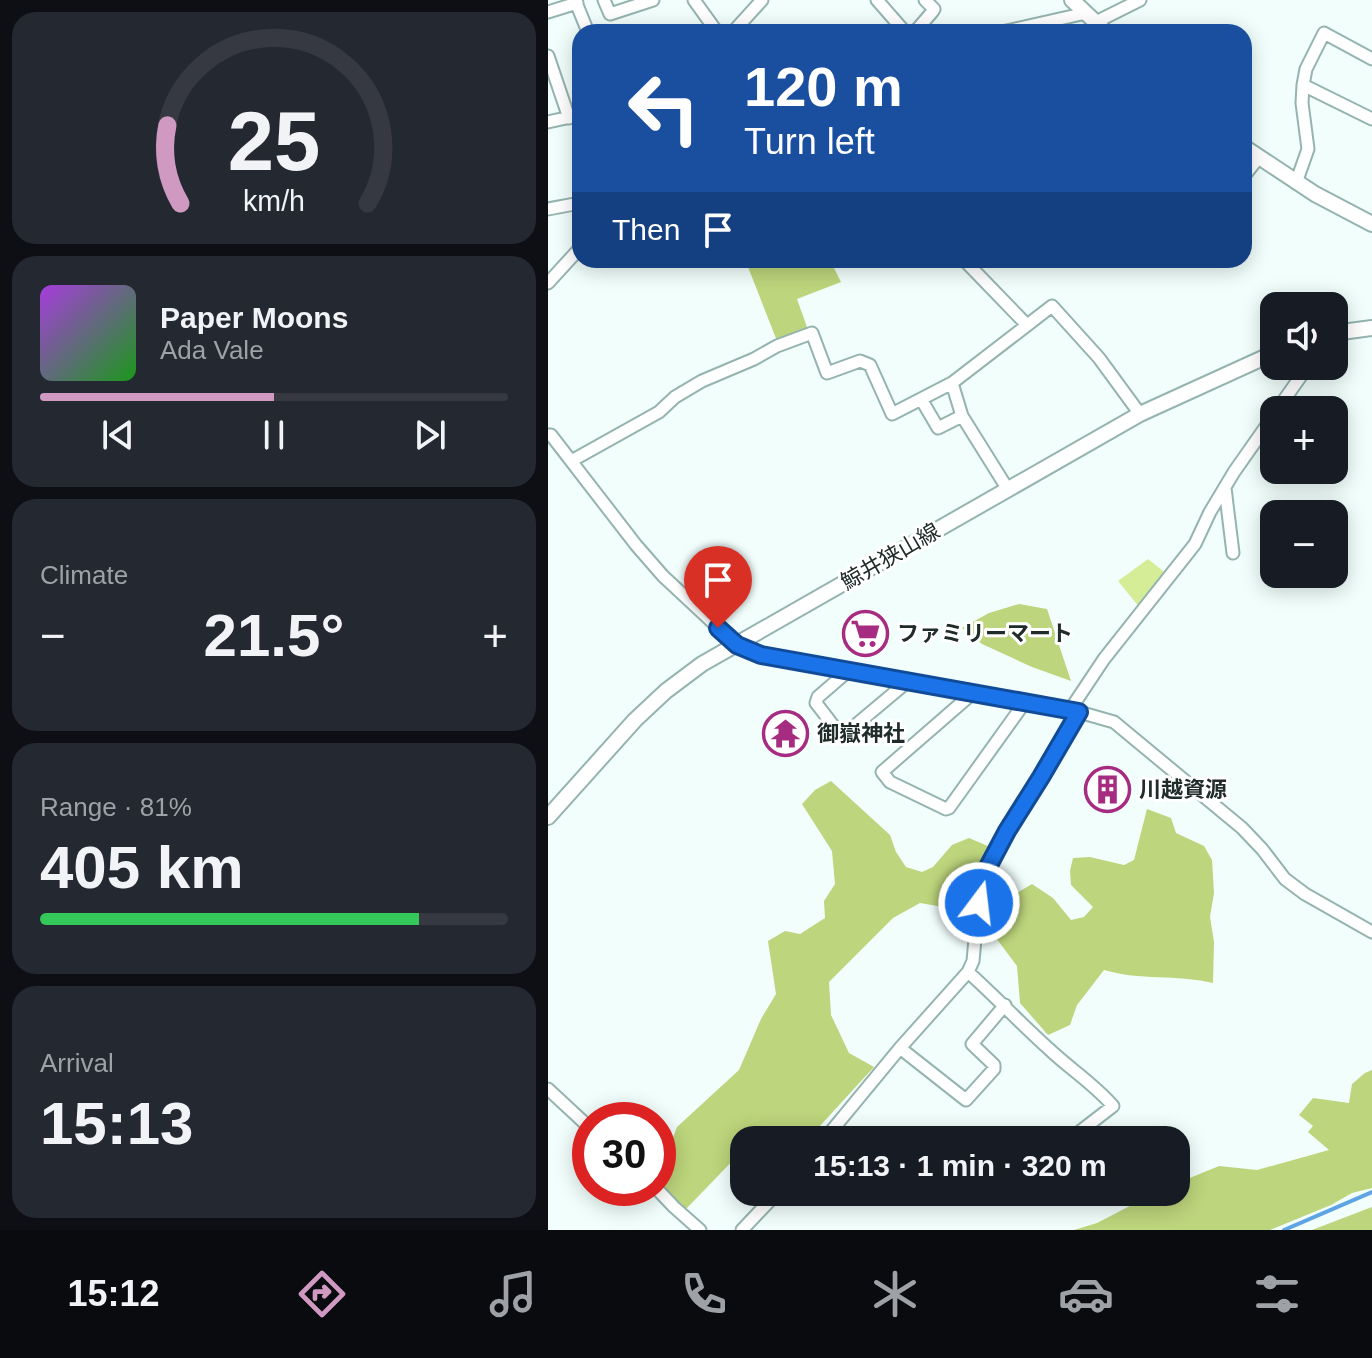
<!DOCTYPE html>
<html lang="en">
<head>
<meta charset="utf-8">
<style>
  body { margin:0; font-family:Arial,"Noto Sans JP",sans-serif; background:#242831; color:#f1f3f6; height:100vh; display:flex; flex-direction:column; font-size:30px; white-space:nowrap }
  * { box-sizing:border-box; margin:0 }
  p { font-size:26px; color:#9ea1a6 }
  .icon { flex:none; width:44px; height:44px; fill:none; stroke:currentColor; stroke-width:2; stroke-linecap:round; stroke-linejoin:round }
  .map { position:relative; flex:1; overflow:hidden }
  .panel { display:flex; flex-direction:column; gap:12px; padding:12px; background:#0d0f14; width:548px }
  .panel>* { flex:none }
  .banner { position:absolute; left:24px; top:24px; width:680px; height:244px; border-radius:24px; box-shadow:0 4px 20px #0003; background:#1a4fa0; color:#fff; overflow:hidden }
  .controls { position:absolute; left:712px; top:292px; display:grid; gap:16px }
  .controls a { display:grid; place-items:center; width:88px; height:88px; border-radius:16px; background:#171b24; box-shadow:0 4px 20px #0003; font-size:40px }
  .speed { position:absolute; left:24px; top:1102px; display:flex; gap:16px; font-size:40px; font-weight:700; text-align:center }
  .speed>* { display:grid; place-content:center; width:104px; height:104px; border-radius:50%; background:#171b24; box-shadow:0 4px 20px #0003; line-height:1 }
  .speed .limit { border:12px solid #d22; background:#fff; color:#111 }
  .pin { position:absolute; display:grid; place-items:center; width:68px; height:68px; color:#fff; margin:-82px -34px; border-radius:50% 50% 50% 0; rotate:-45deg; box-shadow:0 0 8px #0007 }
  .pin .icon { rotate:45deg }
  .me { position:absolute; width:88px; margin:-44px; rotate:15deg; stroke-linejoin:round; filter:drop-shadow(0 0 6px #0008) }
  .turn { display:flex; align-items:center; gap:28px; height:168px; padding:0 40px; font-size:36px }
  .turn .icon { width:104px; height:104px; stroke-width:2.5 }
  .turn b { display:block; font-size:56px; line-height:68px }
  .then { display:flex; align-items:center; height:76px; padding:0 40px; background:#0003; gap:16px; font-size:30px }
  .big { font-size:60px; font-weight:800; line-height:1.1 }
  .panel .widget { flex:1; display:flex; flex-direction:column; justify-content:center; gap:12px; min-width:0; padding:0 28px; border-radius:24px; background:#242831 }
  .panel .dial { align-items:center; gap:0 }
  .dial svg { height:208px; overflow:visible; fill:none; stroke:#363941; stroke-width:7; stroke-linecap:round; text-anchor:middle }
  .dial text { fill:#f1f3f6; stroke:none }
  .song { display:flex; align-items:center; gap:24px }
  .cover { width:96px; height:96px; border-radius:12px; background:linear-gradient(135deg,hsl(280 70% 55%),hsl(120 70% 35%)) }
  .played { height:8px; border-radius:4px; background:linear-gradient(90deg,#cf99c1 50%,#363941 50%) }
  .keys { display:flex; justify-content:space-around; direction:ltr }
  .heat { display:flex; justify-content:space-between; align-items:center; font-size:44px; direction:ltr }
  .charge { height:12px; border-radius:6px; background:linear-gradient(90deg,#34c759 81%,#363941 0) }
  .trip { position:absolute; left:182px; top:1126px; width:460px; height:80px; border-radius:24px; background:#171b24; box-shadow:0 4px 20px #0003; font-weight:800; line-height:80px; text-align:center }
  .dock { display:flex; height:128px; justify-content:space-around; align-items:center; background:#090b0e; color:#9ea1a6 }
  .dock .icon { width:56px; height:56px }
  .dock .active { color:#cf99c1 }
  .dock b { font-size:36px; color:#f1f3f6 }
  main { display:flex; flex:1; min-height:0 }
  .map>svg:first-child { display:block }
</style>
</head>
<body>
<main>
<section class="panel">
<div class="widget dial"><svg viewBox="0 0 100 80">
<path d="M14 69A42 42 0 1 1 86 69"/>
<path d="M14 69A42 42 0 0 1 9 39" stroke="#cf99c1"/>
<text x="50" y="56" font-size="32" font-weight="700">25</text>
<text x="50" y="72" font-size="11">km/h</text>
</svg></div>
<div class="widget">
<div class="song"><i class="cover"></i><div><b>Paper Moons</b><p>Ada Vale</p></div></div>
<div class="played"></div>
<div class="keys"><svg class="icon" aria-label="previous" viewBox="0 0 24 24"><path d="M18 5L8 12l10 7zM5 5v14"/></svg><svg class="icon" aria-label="pause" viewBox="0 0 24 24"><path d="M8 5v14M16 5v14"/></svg><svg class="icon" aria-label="next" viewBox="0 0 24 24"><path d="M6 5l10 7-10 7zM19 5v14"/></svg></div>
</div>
<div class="widget"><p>Climate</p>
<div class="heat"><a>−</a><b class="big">21.5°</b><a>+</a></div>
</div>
<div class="widget"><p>Range · 81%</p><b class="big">405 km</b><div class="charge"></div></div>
<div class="widget"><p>Arrival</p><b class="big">15:13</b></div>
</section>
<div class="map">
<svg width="824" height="1230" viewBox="0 0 824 1230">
  <rect width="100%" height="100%" fill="#f1fefc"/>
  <!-- green -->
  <path fill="#d5ed96" d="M600,559L620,575L592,608L570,581Z"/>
  <!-- forest -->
  <path fill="#bdd57c" d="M211,260H282L293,282L249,299L260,330L229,341L200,267Z
    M471,604L499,609L523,681L484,667L434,644L414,628L441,613Z
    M283,781L342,835L348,852L358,867L374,872L385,867L404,845L421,838L442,847C445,865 457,880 467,894L484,884L505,898L523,920L536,917L545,907L523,885L522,871L525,858L542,857L576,865L586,860L599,809L623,818L628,833L656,846L664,860L666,893L662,917L666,942L665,983C627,974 593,981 556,970L529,1005L522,1025L500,1035L472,1003L469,966L436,922L407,909L372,903L345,918L281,982L283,1015L301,1053L326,1067L259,1140H233L213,1132L205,1140H196V1149L138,1209L110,1183V1177L129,1127L191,1070L213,1019L228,994L220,941L237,931L252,934L277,918L276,901L287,884L284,851L254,804L267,790Z
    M824,1070V1188L804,1193L783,1205L722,1230H526L549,1223L601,1196L632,1195L637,1180L671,1166L709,1170L781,1150L760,1132L765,1126L751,1115L765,1098L801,1103L804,1084L817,1073Z
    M824,1207V1230H764Z"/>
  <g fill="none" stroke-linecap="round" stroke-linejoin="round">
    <!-- stream -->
    <path stroke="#5ea4e4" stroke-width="4" d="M736,1230L824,1192"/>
    <defs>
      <path id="minor" d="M27,0L40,32
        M56,0L62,14L105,0
        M146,0L169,32
        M329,0L357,32
        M0,12L29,3
        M548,22L592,0
        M185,32L214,0
        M367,32L385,11L386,9L377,0
        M454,32L538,13
        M0,56L21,118
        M755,85L824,119
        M0,122L32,115
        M696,176L711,157
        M748,183L760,149L754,103L755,85L758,69L776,33L824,59
        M0,209L32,203
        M416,260L478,324
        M0,283L32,248
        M404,383L414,416
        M373,399L390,428L414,416L459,488
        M729,410L760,366
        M0,435H3L88,545L115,576L189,645L213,655L531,712L566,722L694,828L714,849L737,879L757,894L824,932
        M25,460L111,412L127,397L154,381L206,359L229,346L264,333L279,373L312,361L322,365L344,414L404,383L504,306L551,358L592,414
        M677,488L685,553
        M300,671L270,697L268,703L291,733L297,734L359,682
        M426,692L334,772L342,782L398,809L401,808L477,702
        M522,710L556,659L647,544L662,512L686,472L726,415
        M420,972C448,997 473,1024 501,1049C522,1069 546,1084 565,1106L521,1140
        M352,1048L418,1100L446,1069V1065L424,1044L457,1005
        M0,1089L42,1128
        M276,1140L352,1048L420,972L425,961L427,939L424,924L441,865L459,831L493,777L531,712
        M108,1188L126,1207L152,1230
        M194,1230L230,1192"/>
      <path id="tertiary" d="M524,0L558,32
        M696,147L767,194L824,224"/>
      <path id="secondary" d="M786,333L824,328
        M0,817L87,720L118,691L154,664L592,414L726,353"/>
    </defs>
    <!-- minor casing -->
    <use href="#minor" stroke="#95b4af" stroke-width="15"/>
    <!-- tertiary casing -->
    <use href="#tertiary" stroke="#95b4af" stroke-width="18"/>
    <!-- secondary casing -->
    <use href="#secondary" stroke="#95b4af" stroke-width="18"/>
    <!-- minor -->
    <use href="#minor" stroke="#fff" stroke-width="11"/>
    <!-- tertiary -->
    <use href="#tertiary" stroke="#fff" stroke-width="14"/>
    <!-- secondary -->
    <use href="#secondary" stroke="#fff" stroke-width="14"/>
  </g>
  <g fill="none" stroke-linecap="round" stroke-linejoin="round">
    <defs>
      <path id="route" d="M170,628L189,645L213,655L531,712L493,777L459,831L441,865L431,903"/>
    </defs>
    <!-- route casing -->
    <use href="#route" stroke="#114b97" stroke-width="20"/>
    <!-- route -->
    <use href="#route" stroke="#1a73e8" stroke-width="14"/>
  </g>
  <!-- icons -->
  <defs>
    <symbol id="supermarket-ring" viewBox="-11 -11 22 22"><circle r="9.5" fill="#fff" stroke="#a62c81" stroke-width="1.5"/><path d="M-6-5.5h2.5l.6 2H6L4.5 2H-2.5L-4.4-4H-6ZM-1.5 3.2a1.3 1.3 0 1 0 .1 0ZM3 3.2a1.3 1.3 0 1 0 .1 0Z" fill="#a62c81"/></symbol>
    <symbol id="temple-ring" viewBox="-11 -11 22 22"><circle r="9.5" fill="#fff" stroke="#a62c81" stroke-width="1.5"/><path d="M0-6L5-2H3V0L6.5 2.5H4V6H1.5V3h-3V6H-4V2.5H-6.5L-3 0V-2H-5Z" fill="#a62c81"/></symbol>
    <symbol id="building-ring" viewBox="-11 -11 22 22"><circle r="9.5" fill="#fff" stroke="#a62c81" stroke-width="1.5"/><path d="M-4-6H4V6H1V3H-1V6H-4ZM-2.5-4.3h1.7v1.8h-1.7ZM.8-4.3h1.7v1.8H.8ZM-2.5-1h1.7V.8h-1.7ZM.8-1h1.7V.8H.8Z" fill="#a62c81"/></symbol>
  </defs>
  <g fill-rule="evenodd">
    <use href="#supermarket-ring" x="292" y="608" width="51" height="51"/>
    <use href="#temple-ring" x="212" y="708" width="51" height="51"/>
    <use href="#building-ring" x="534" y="764" width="51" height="51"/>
  </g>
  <g text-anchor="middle" stroke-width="6" stroke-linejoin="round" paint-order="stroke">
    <!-- street labels -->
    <g font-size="22" fill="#202c2a" stroke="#fff">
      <text transform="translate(342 556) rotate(-30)" y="8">鯨井狭山線</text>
    </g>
    <!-- poi labels -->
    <g font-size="22" font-weight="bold" fill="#202c2a" stroke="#fff" text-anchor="start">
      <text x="349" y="641">ファミリーマート</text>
      <text x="269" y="741">御嶽神社</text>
      <text x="591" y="797">川越資源</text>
    </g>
  </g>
</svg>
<div class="controls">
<a><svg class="icon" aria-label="sound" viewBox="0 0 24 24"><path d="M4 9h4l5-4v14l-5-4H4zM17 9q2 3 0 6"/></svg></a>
<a>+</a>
<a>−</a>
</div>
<div class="speed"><div class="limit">30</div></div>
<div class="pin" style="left:170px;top:628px;background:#d93025"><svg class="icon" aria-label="arrive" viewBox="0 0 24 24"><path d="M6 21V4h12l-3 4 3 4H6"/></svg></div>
<svg class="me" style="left:431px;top:903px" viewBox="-20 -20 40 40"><circle r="17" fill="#1a73e8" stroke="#fff" stroke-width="3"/><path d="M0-11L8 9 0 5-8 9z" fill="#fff"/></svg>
<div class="trip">15:13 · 1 min · 320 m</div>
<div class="banner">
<div class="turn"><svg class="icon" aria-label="left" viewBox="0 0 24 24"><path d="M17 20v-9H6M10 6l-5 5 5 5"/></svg><div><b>120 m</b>Turn left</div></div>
<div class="then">Then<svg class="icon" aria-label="arrive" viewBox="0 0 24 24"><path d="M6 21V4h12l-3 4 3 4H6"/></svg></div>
</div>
</div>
</main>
<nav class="dock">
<b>15:12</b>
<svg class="icon active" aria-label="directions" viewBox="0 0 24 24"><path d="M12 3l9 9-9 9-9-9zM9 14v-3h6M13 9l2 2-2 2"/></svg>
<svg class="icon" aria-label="music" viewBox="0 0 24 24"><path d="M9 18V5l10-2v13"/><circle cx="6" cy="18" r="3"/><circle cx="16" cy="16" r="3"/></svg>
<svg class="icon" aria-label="phone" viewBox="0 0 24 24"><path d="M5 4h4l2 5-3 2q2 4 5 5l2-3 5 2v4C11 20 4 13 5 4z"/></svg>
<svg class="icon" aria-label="climate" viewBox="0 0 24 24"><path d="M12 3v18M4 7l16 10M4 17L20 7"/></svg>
<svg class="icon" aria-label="car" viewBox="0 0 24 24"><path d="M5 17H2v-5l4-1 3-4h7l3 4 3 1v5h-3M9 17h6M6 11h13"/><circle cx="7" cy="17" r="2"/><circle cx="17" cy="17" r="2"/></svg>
<svg class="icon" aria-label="filters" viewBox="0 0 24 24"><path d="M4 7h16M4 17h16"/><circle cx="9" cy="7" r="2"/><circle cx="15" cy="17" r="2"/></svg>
</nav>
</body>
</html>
